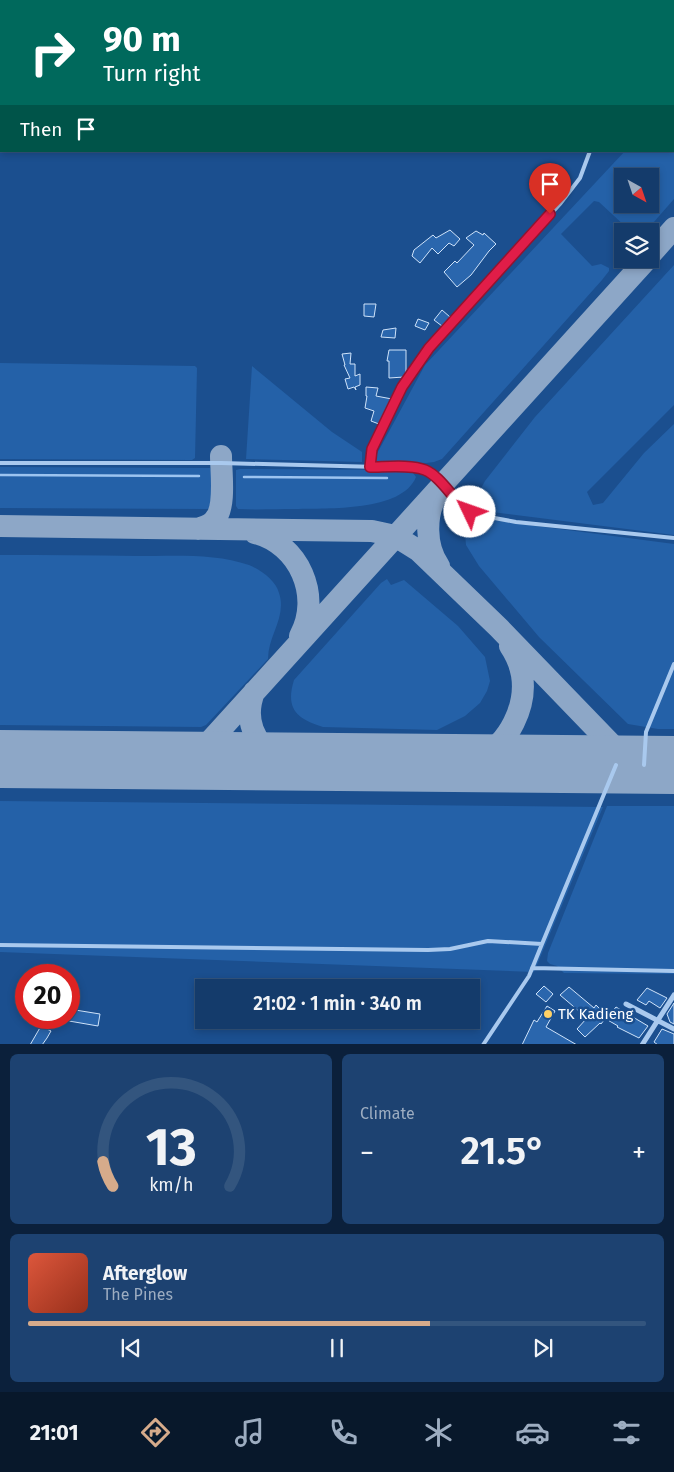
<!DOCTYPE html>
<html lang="en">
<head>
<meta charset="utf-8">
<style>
  body { margin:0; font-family:"Fira Sans",sans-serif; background:#1d4271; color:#f1f3f6; height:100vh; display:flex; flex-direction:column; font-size:19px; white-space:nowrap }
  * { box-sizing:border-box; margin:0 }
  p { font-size:16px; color:#9dadc1 }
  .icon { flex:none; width:28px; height:28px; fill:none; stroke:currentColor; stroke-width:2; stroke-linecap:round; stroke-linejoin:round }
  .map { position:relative; height:1044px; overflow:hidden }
  .sheet { display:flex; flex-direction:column; gap:10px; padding:10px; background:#0b203b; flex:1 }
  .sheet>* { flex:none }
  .banner { position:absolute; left:0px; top:0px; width:675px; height:152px; box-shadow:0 2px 8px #0003,0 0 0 1px #33557e; background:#00695c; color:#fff; overflow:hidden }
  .needle { width:32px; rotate:140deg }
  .buttons { position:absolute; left:614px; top:168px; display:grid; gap:10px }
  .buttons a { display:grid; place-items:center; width:45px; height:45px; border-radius:0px; background:#143b6b; box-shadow:0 2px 8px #0003,0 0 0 1px #33557e; font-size:25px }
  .speed { position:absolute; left:15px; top:964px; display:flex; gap:10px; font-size:25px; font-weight:700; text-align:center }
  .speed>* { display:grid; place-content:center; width:65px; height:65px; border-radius:50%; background:#143b6b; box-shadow:0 2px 8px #0003,0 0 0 1px #33557e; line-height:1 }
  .speed .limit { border:8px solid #d22; background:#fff; color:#111 }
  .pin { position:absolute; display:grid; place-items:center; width:42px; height:42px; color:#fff; margin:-51px -21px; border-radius:50% 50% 50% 0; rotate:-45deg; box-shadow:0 0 5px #0007 }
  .pin .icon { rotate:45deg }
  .me { position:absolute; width:55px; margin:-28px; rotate:312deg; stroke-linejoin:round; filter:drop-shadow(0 0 4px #0008) }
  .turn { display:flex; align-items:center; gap:18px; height:105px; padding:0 20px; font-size:22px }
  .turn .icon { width:65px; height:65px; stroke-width:2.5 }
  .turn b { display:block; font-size:35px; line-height:42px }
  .then { display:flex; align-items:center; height:48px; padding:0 20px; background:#0003; gap:10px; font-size:19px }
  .big { font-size:38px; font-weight:600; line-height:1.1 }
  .sheet .tile { flex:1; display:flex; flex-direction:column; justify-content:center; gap:8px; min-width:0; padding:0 18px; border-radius:8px; background:#1d4271 }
  .sheet .dial { align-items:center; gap:0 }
  .dial svg { height:130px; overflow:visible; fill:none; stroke:#33557e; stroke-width:7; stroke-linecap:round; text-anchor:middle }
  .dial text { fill:#f1f3f6; stroke:none }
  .song { display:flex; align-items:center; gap:15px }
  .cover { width:60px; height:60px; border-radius:8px; background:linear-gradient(135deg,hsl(10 70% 55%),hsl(10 70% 35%)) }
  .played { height:5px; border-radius:2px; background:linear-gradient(90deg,#d6ab8b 65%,#33557e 65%) }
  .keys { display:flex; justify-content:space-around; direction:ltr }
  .heat { display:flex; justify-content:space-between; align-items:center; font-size:28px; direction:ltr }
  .sheet .tiles { flex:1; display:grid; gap:10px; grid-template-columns:1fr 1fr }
  .tile:last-child { grid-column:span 2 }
  .trip { position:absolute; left:195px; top:979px; width:285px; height:50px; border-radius:0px; background:#143b6b; box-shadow:0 2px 8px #0003,0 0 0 1px #33557e; font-weight:600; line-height:50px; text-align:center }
  .tabs { display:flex; height:80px; justify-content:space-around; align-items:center; background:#08182b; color:#9dadc1 }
  .tabs .icon { width:35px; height:35px }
  .tabs .on { color:#d6ab8b }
  .tabs b { font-size:22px; color:#f1f3f6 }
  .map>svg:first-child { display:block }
</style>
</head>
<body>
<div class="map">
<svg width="674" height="1045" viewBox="0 0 674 1045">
  <rect width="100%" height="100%" fill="#1b4f8f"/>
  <!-- green -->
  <path fill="#2461a8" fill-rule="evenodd" d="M674,99V199L646,231H629L627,228L599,202L594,201L561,234L592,266L601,264L609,268V271L602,280L442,459L434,462L426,463L373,461L425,365L625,151H674ZM622,176H650V204H622Z
    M674,265V405L587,492L593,505L603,503L644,453L674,424V535L476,510L472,505L485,481L535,417Z
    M0,363L195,366L197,368L195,458L192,460L0,459Z
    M252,366L332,432L362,452V462L246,459Z
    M0,467L210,468C215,473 215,501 211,508L207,509L0,508Z
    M240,469L411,470L416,477C402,512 327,508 296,509C276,509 257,510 238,509L236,506V470Z
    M469,517L674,544V729H658L628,724L539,637L479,566L466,545L465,534Z
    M0,555C46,555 91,555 137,556C173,556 215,553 249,565C261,570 276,581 279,593C287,617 268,635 268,659L206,725L201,727L0,725Z
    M387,579L391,585L404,580L458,626L485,657L490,681L487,691L480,703L465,716L437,730L323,727C297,719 285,709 294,680L381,583Z
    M0,801L603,807L534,972L0,952Z
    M607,806H674V974L564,973L557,966L550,964L547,961L548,953Z"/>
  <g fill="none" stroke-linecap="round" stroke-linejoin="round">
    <!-- stream -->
    <path stroke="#9cc4f0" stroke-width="2.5" d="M0,475L199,476
      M244,477L387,478"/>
    <!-- taxiway -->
    <path stroke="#8da7c7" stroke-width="22" d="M650,255L674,228
      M437,494C425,515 425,546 439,566
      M0,526L372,531L395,536L419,551L499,628L611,744L628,756L644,765
      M198,529C205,526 211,525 215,519C226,507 221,472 221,456
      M255,533C299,544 322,596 300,636
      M254,692C243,721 255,740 275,761
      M171,761C190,757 197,753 211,740L647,259
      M457,763C464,761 473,760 480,757C509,744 527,706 522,675C520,664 516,655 510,646"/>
    <!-- runway -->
    <path stroke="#8da7c7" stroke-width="58" d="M0,759L674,765"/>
  </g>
  <!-- building -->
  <path fill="#2a66ad" stroke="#cfe3fa" d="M450,230L460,239L454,246L449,243L438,254L432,248L420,263L412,256L414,250L433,235L436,238Z
    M476,231L483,235L484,233L496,244L489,251L471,275L457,287L444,272L455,261L457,263L474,245L466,238Z
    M364,304H376L374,317L364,316Z
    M442,310L450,317L442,326L434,320Z
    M418,319L429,323L425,330L415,326Z
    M396,328L395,338L381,337L383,330Z
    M389,350H406V375L404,377L389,378V361H387Z
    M351,353L350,364H355V376L360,374V385L355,387L356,390L354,387L348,389L345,379L350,378L344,365H345L342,354Z
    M366,387L378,388L376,396L392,399L379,424L371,421L374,411L365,408L367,396H366Z
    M544,986L553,994L546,1002L536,994Z
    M569,987L594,1008L596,1005L607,1016L601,1024L600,1023L585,1037L577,1029L587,1018L560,995Z
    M647,988L667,998L660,1008L649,1001L646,1005L637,1000Z
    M674,1003V1024L670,1022L667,1014Z
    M547,1006L555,1011L546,1027L577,1045H522L534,1020L537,1022Z
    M616,1007L648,1026L639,1038L617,1027L618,1026L606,1019Z
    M69,1009L100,1014L98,1026L69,1021Z
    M41,1026L51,1031L47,1038L42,1045H30Z
    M662,1029L674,1034V1045H658L654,1042Z"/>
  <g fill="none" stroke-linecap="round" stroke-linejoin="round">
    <!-- service -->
    <path stroke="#a9c9ee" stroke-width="4" d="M517,0V1
      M0,463H221L417,468L429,472L464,508L478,515L516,522L674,538
      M370,467L372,449L402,387L429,348L560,204L580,178L590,151
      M644,765L646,732L674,664
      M0,945L428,950L450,949L488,941L542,944L616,765
      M532,968L674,971
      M483,1045L529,976L542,944"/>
    <!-- minor -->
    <path stroke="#a9c9ee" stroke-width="5" d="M626,1004L674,1029
      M642,1045L674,995"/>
  </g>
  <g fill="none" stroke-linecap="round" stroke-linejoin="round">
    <defs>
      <path id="route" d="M470,512C454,502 442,477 425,470C411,464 385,467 370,467L372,449L402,387L429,348L550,214"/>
    </defs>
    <!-- route casing -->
    <use href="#route" stroke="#92132f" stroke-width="12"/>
    <!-- route -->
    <use href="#route" stroke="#e11d48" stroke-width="9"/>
  </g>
  <!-- markers -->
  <circle fill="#ffd166" stroke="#1b4f8f" stroke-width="2" cx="548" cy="1014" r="5"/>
  <g text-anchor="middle" stroke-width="5" stroke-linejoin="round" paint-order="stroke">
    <!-- poi labels -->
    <g font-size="15" fill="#fff" stroke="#1b4f8f" text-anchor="start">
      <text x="558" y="1019">TK Kadieng</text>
    </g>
  </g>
</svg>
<div class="buttons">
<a><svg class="needle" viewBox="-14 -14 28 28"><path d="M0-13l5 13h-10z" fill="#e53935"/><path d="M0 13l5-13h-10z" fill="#9dadc1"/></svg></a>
<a><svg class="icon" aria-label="layers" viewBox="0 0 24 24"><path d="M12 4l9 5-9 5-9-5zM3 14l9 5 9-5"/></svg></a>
</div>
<div class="speed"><div class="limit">20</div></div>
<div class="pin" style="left:550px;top:214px;background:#d93025"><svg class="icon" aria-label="arrive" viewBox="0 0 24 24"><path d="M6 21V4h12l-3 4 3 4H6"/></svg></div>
<svg class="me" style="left:470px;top:512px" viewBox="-20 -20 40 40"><circle r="19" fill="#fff"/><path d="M0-13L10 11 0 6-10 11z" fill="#e11d48"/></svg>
<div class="trip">21:02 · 1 min · 340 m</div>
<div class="banner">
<div class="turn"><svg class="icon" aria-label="right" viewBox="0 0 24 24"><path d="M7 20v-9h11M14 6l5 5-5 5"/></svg><div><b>90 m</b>Turn right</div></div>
<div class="then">Then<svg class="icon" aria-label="arrive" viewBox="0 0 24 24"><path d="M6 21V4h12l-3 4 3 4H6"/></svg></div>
</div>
</div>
<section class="sheet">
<div class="tiles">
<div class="tile dial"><svg viewBox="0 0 100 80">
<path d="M14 69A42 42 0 1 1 86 69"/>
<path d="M14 69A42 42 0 0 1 8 54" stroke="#d6ab8b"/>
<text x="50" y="56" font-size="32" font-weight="700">13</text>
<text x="50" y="72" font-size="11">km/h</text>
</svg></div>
<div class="tile"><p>Climate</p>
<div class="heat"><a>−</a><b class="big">21.5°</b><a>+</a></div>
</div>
<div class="tile">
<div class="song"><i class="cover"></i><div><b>Afterglow</b><p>The Pines</p></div></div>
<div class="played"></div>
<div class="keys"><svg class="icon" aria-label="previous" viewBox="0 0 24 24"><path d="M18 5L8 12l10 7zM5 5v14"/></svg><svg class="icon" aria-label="pause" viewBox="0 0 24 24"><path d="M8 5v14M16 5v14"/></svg><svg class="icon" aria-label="next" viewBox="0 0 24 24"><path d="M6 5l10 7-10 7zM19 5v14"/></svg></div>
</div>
</div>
</section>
<nav class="tabs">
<b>21:01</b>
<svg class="icon on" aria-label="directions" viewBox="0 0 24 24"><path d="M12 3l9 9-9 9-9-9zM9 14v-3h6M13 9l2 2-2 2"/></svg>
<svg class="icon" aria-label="music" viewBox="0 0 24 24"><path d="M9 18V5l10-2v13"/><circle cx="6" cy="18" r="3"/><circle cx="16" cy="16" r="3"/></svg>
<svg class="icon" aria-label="phone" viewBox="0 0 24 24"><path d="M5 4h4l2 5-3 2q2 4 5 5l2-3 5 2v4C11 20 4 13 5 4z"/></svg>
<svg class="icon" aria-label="climate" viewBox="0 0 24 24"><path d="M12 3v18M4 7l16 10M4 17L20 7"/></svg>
<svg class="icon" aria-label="car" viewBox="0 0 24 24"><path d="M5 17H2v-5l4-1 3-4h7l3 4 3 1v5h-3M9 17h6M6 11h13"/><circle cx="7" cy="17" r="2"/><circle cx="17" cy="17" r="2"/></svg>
<svg class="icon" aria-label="filters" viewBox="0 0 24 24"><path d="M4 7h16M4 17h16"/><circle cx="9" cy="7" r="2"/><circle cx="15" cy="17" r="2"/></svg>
</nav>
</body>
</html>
